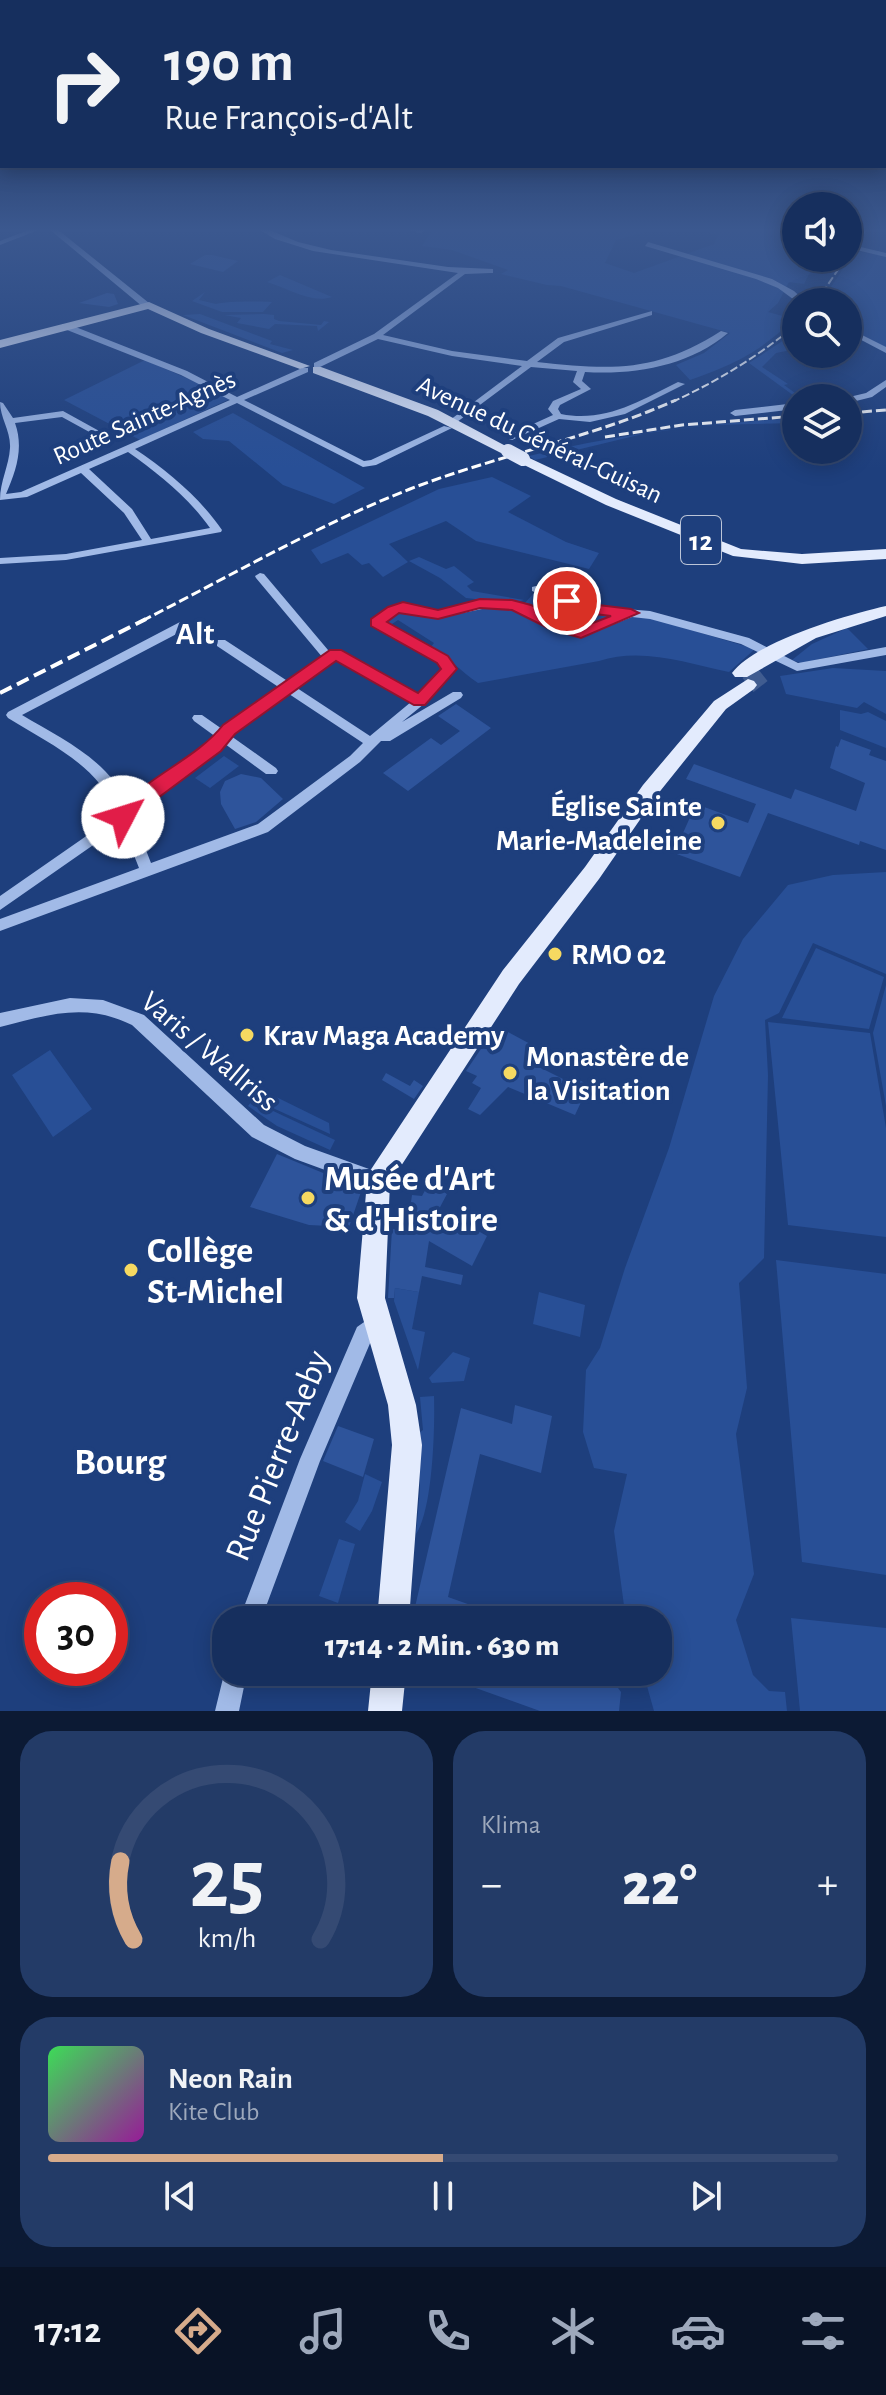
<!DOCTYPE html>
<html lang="de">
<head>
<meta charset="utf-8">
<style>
  body { margin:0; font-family:"Alegreya Sans",sans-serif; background:#233b67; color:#f1f3f6; height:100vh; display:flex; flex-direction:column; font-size:30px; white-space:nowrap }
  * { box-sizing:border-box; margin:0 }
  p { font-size:26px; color:#9ea9bc }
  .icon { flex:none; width:44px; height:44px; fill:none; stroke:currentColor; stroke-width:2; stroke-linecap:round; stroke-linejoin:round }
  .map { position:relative; height:1711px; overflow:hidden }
  .details { display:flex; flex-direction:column; gap:20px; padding:20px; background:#0c1a34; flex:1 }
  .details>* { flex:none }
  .guide { position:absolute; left:0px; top:0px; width:886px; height:168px; box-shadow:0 4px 20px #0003,0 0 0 2px #354a73; background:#162f5e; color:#f1f3f6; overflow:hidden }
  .buttons { position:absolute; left:782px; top:192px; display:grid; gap:16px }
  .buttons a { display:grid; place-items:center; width:80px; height:80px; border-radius:50%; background:#162f5e; box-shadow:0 4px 20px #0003,0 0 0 2px #354a73; font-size:40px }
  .speed { position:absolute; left:24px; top:1582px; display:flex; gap:16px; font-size:40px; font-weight:700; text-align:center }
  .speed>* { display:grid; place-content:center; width:104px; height:104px; border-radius:50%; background:#162f5e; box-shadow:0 4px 20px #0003,0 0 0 2px #354a73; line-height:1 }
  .speed .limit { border:12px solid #d22; background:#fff; color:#111 }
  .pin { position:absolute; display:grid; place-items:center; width:68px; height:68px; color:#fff; margin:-34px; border:4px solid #fff; border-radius:50%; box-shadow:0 2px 8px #0007 }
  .me { position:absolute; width:88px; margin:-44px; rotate:50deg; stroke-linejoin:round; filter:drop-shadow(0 0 6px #0008) }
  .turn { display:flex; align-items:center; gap:28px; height:168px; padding:0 32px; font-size:36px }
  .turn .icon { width:104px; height:104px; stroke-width:2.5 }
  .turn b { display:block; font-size:56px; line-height:68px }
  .big { font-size:60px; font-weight:800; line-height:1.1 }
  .details .card { flex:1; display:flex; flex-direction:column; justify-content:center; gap:12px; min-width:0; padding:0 28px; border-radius:32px; background:#233b67 }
  .details .dial { align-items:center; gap:0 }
  .dial svg { height:208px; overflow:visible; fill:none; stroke:#354a73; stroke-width:7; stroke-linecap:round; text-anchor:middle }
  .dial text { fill:#f1f3f6; stroke:none }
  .song { display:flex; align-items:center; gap:24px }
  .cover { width:96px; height:96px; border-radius:12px; background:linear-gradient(135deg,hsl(130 70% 55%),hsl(300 70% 35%)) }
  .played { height:8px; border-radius:4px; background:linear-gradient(90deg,#d6ab8b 50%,#354a73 50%) }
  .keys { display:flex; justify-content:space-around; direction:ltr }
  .heat { display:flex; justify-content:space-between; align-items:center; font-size:44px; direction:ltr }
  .details .tiles { flex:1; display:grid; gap:20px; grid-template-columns:1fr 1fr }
  .card:last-child { grid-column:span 2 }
  .trip { position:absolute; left:212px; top:1606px; width:460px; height:80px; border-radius:32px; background:#162f5e; box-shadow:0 4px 20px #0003,0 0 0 2px #354a73; font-weight:800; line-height:80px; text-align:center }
  .menu { display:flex; height:128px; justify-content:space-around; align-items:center; background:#091326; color:#9ea9bc }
  .menu .icon { width:56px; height:56px }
  .menu .current { color:#d6ab8b }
  .menu b { font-size:36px; color:#f1f3f6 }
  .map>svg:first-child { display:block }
</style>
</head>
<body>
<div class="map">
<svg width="886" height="1711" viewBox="0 0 886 1711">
  <rect width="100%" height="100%" fill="#1e3f7d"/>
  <!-- green -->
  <path fill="#284f96" d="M415,229H656L616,240L605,263L634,273L714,244L718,235L694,229H796V258H817L804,284L789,282L778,303L768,312L793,319L792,321C757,354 734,364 690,380L676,365L704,353L730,333L561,286L547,285L501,274L508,270L452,250L422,246L431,232Z
    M855,251L886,256V348L848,329V302H821Z
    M280,275L332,297C311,304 288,288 267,282Z
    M205,292L199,300L216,304C223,301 263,301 272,302L263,312H222L192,301Z
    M200,314L272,341L270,344L293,350L282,353L183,315Z
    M264,314L274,315V319L279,321L321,325L324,321L329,322L318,331L317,326L275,324L269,329L237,323L241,318L224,315Z
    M787,338L796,341V349L776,353L762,367L788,384L784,385L802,398H797L749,363Z
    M145,360L232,398L140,440L64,400Z
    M233,413L365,488L334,504L283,485L229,441L203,439L193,432Z
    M796,418V423L709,425L651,432L535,460L529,456C618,434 705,424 796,418Z
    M492,477L531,496L508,512L566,542L599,553L589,569L476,541L446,521L389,544L408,562L383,577L369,563L362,565L348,553L321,564L311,550L439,489Z
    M419,557L446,569L454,566L474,582L467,586L472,591L524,600L513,603L466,598L440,578L409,561Z
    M533,594L618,614L584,630L572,629L518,604H524Z
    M482,605L514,608L568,634L582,635L629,617L644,616L755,649L729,672C686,663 642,647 599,661L478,683C459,670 450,658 430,648L434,643L398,620L389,626L385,620L403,611L435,616Z
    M847,628L868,649L801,663L792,660L812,644Z
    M833,668L886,671V714L864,702L857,708L786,694L780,676Z
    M840,710L861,714L868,712L886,721V748L840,730Z
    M224,756L239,766L210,788L195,778Z
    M886,872V974L813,943L779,1013L765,1020L768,1075L764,1258L739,1283L747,1388L736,1434L754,1574L736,1620L753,1675L769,1691L785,1692L787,1711H654L643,1672H658V1620H627L625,1613L614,1531L627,1474L594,1468L583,1432L586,1370L600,1348L625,1268L669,1148L714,996L743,939L788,885L833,875Z
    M816,948L884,977L869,1029L782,1018Z
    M886,985V1106L873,1033Z
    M768,1022L870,1033L886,1128V1237L788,1225Z
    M50,1050L92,1109L53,1137L12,1075Z
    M268,1093L329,1123L330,1134L253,1099Z
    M252,1101L335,1140L330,1150L277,1126L248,1106Z
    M776,1260L886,1274V1575L802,1562Z
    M395,1288L419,1292L412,1329L425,1332L418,1370L394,1301Z
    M539,1292L585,1305L580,1337L533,1324Z
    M453,1352L470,1358L464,1381L432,1383L429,1378Z
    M434,1396C435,1427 433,1509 416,1534L420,1490V1432L423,1430L420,1397Z
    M365,1474L382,1482L372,1511L360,1531L345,1522L358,1501Z
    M339,1539L355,1544L338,1603L319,1596Z
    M791,1618L886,1628V1711H800Z"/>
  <!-- building -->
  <path fill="#2e549b" d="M205,255H212L238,261L223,272L190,264Z
    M107,293L114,294L118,304L109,307L79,303Z
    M456,704L491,728L408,791L383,773L431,738L441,745L460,731L438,716Z
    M841,739L871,750L869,755L886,761V850L860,841L859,845L768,813L740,877L674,853L696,804L748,823L756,804L686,779L694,764L791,799L795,789L856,811L865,783L830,768L836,746L838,747Z
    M241,774L261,778L283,799L256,822L235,829L221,804L220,792L225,781Z
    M508,1032L534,1046L525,1060L573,1084L575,1078L589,1085L575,1115L508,1087L480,1115L468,1109L481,1088L472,1083L477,1076L466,1071L485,1043L496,1049Z
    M386,1073L410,1086L414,1080L423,1086L414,1099L382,1080Z
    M277,1154L362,1189L349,1227L309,1225L250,1207Z
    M429,1183L447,1194L439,1209L487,1236L472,1266L429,1241L425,1267L463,1275L461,1285L422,1276L419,1292L395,1288L394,1298H388L392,1229L407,1230L412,1195L422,1196Z
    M515,1405L552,1416L541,1473L480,1454L448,1597L513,1620H412L461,1408L512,1424Z
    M338,1426L374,1439L363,1477L323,1461Z
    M431,1672H606L621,1692L619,1711H540Z"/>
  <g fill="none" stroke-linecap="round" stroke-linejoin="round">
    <!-- major-tunnel -->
    <path stroke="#405c90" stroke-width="18" stroke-dasharray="18 9" stroke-linecap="butt" d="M748,685L762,674"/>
    <!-- minor -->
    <path fill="#a1bae7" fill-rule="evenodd" d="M31,229H41L0,245V241Z
      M49,229H57L149,303V307H143Z
      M258,229H267L298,242L331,250L448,267L493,269V273H490L465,274L383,335L452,351L527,361L558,338L652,311V315L564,342L537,362C611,370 656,373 721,331L728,333C689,366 635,375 585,372L582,381L591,389L560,405L558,409L561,414C604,423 640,401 678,382L685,384L625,414L590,422L559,419L512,440L509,439V435L553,415L548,409L553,401L581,389L573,382L577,371L531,367L453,425L448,422L450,420L522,366L452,356L378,339L320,367H314V363L374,334L458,273L313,251L275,239Z
      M405,229H422L424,231L420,233Z
      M648,242L772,279L794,291L806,302H797L778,288L756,279L645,246Z
      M848,244L886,253V257L848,248Z
      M62,324H68L187,371L237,397L302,368H308V372L244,400L364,461L371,460L444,426L452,428L376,465L363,467L237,403L135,449C169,472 199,497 222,530L221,532L66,560L0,564V558L66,554L142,540L124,513L81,473L27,497L0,500C0,481 9,466 10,448C11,431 0,418 0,402L3,403L13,418L63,411L101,432L93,434L62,417L15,423C24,448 16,471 6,494L21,492L230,400L181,375L62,328ZM128,452C159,474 188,497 210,528L151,539L132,509L89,469Z
      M848,328L886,347V353L848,333Z
      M886,380V387L872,397L848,403V398H845L866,393Z
      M796,403V409L735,416L730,413L735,410Z
      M260,573L264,574L328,650L340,651L419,695L443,669L439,663L372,626L370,623L380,612L403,603L438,610L492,599L529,606L559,623L580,629L615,615L583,612L532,591V587L536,586L589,606L650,611L749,638L798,663L886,647V655L797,671L741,644L650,619L632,617L581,637L551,629L522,612L492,607L438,618L404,611L388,618L383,622L447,657L455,669L430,699L402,722L453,692H461L463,695L461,698L390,741H381L360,762L268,832L0,931V919L139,868L122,825L0,910V896L118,814C98,765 50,744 8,718L6,715L8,712L180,622H188V628L22,715C62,739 109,760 128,805L216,737L194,721L192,718L194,715H202L222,729L280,688L217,646V640H225L289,682L323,658L256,578L255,576ZM337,660L411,702L370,736L297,688ZM289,694L363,743L350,756L258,824L151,863L133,817L143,807L225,744L266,774H276L278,771L276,768L231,736Z
      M70,998L103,1000L144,1015L264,1125L305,1146L383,1174L386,1180L383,1186L377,1189L295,1159L252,1137L132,1025C85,1002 48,1015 0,1027V1013Z
      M377,1313L384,1316L387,1323L384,1330L371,1341L320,1461L261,1620H239L300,1459L357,1327Z
      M226,1666V1672H247L239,1711H215Z"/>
    <!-- major -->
    <path fill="#e3ebfd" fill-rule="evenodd" d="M149,302L209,329L310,366L300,369L201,333L148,309L0,348V340Z
      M313,367H321L438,410L515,451L503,454L428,416L313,373Z
      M523,455L616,499L741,549L802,554L886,549V559L802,564L733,556L606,505L518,462L516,459Z
      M886,606V616L816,638L747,677H735L732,673C757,641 846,615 886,606Z
      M748,679L754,681L757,685L754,689L726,709L657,795L599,879L519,984L390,1183L385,1298L416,1405L422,1445L409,1620H377L392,1445L388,1405L357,1298L366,1193L364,1180L503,970L585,867L643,785L714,701Z
      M372,1672H406L402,1711H368Z"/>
    <!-- rail-far2 -->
    <path stroke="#fff" stroke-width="2" stroke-dasharray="8 3" stroke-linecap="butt" d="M848,255L866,229
      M816,302L846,258
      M672,402C718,381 757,357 796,325"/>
    <!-- rail-far1 -->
    <path stroke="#fff" stroke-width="3" stroke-dasharray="10 4" stroke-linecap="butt" d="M848,413L886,410
      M605,437L682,425L796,416
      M142,621C230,576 318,525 410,489C498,455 591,438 676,400"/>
    <!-- rail -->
    <path stroke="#fff" stroke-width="4" stroke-dasharray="13 6" stroke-linecap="butt" d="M0,693L146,619"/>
    <!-- major-bridge -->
    <path stroke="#e3ebfd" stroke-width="14" d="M508,451L523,459"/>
  </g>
  <!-- sky -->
  <linearGradient id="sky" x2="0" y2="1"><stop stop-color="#102345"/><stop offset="0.49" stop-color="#3b588f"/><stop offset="1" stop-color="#3b588f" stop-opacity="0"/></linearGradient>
  <rect width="886" height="469" fill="url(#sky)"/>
  <!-- route -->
  <path fill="#e11d48" stroke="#92132f" stroke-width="2" d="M567,596L590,604L631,609L639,613L581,638L550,629L512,610L480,608L438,619L399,613L387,622L448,656L457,669L425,705H414L336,661L235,734L221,751L123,824L115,817C136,781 195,761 223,725L330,650H341L418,693L441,669L437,663L371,626V619L388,607L403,602L438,610L480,599L512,600L531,605L560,622L580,628L611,616L587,613L562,604L560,601Z"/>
  <!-- markers -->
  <g fill="#f6d961" stroke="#1e3f7d" stroke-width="3">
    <circle cx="718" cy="823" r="8"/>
    <circle cx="555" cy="954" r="8"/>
    <circle cx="247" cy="1035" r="8"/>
    <circle cx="510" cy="1073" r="8"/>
    <circle cx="308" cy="1198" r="8"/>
    <circle cx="131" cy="1270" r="8"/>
  </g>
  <g text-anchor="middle" stroke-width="8" stroke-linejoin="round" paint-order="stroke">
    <!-- far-street labels -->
    <g font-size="26" fill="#fff" stroke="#1e3f7d">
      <text transform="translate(144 417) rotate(-24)" y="9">Route Sainte-Agnès</text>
      <text transform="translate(540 439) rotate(25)" y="9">Avenue du Général-Guisan</text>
    </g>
    <!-- shield labels -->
    <rect fill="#1e3f7d" stroke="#bcc5d8" stroke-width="2" x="681" y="516" width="40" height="48" rx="6"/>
    <g font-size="28" font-weight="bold" fill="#fff">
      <text x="701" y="550">12</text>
    </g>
    <!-- poi labels -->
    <g font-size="30" font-weight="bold" fill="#fff" stroke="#1e3f7d" text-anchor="start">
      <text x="702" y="816" text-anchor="end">Église Sainte<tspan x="702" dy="34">Marie-Madeleine</tspan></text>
      <text x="571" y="964">RMO 02</text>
      <text x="263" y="1045">Krav Maga Academy</text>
      <text x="526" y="1066">Monastère de<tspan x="526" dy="34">la Visitation</tspan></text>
    </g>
    <!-- street labels -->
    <g font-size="30" fill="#fff" stroke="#1e3f7d">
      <text transform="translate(210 1051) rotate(40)" y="10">Varis / Wallriss</text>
    </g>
    <!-- neighbourhood labels -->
    <g font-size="32" font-weight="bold" fill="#fff" stroke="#1e3f7d">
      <text x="195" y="644">Alt</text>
    </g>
    <!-- near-poi labels -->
    <g font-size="36" font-weight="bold" fill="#fff" stroke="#1e3f7d" text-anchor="start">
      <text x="324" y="1190">Musée d'Art<tspan x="324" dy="41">&amp; d'Histoire</tspan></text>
      <text x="147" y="1262">Collège<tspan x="147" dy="41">St-Michel</tspan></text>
    </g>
    <!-- near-street labels -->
    <g font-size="36" fill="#fff" stroke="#1e3f7d">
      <text transform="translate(276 1455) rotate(-68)" y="13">Rue Pierre-Aeby</text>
    </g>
    <!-- near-neighbourhood labels -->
    <g font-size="38" font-weight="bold" fill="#fff" stroke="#1e3f7d">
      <text x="120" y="1474">Bourg</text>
    </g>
  </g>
</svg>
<div class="buttons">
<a><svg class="icon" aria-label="sound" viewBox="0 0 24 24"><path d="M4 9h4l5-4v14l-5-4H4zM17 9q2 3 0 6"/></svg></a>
<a><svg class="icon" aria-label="search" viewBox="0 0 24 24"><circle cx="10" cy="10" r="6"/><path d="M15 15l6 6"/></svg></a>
<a><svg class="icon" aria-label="layers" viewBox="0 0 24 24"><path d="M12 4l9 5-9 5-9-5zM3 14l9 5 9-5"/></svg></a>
</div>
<div class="speed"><div class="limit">30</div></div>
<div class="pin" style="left:567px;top:601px;background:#d93025"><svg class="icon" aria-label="arrive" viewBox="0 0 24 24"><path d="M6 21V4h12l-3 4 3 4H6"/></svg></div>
<svg class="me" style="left:123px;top:817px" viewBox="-20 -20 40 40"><circle r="19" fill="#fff"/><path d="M0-13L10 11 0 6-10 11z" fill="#e11d48"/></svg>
<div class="trip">17:14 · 2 Min. · 630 m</div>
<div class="guide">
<div class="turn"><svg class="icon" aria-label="right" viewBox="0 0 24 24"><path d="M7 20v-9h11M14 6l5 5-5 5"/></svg><div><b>190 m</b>Rue François-d'Alt</div></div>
</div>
</div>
<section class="details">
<div class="tiles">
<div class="card dial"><svg viewBox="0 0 100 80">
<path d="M14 69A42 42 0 1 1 86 69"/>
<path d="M14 69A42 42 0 0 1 9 39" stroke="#d6ab8b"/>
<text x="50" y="56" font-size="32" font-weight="700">25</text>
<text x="50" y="72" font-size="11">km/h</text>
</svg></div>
<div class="card"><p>Klima</p>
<div class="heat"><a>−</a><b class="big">22°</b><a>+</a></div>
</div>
<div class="card">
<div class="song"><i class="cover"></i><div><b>Neon Rain</b><p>Kite Club</p></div></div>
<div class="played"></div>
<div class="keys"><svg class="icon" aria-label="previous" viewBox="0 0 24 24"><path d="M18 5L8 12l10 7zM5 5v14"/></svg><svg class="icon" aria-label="pause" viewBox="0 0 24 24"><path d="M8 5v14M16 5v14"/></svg><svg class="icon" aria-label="next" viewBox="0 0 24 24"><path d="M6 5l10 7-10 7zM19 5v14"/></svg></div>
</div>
</div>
</section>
<nav class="menu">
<b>17:12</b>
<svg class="icon current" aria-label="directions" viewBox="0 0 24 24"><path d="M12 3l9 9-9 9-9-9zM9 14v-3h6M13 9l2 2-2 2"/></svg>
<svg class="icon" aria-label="music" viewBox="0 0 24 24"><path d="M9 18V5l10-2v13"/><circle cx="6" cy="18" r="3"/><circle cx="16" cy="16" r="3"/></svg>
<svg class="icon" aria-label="phone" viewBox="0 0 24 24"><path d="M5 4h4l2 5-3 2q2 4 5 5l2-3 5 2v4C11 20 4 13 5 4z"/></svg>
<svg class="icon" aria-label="climate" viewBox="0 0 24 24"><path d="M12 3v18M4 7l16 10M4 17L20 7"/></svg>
<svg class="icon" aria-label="car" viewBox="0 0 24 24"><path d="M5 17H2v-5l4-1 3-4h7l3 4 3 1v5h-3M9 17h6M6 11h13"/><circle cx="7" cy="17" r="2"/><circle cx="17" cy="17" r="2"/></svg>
<svg class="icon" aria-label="filters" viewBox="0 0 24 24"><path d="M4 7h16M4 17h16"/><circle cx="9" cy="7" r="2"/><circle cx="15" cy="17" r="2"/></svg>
</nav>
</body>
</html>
